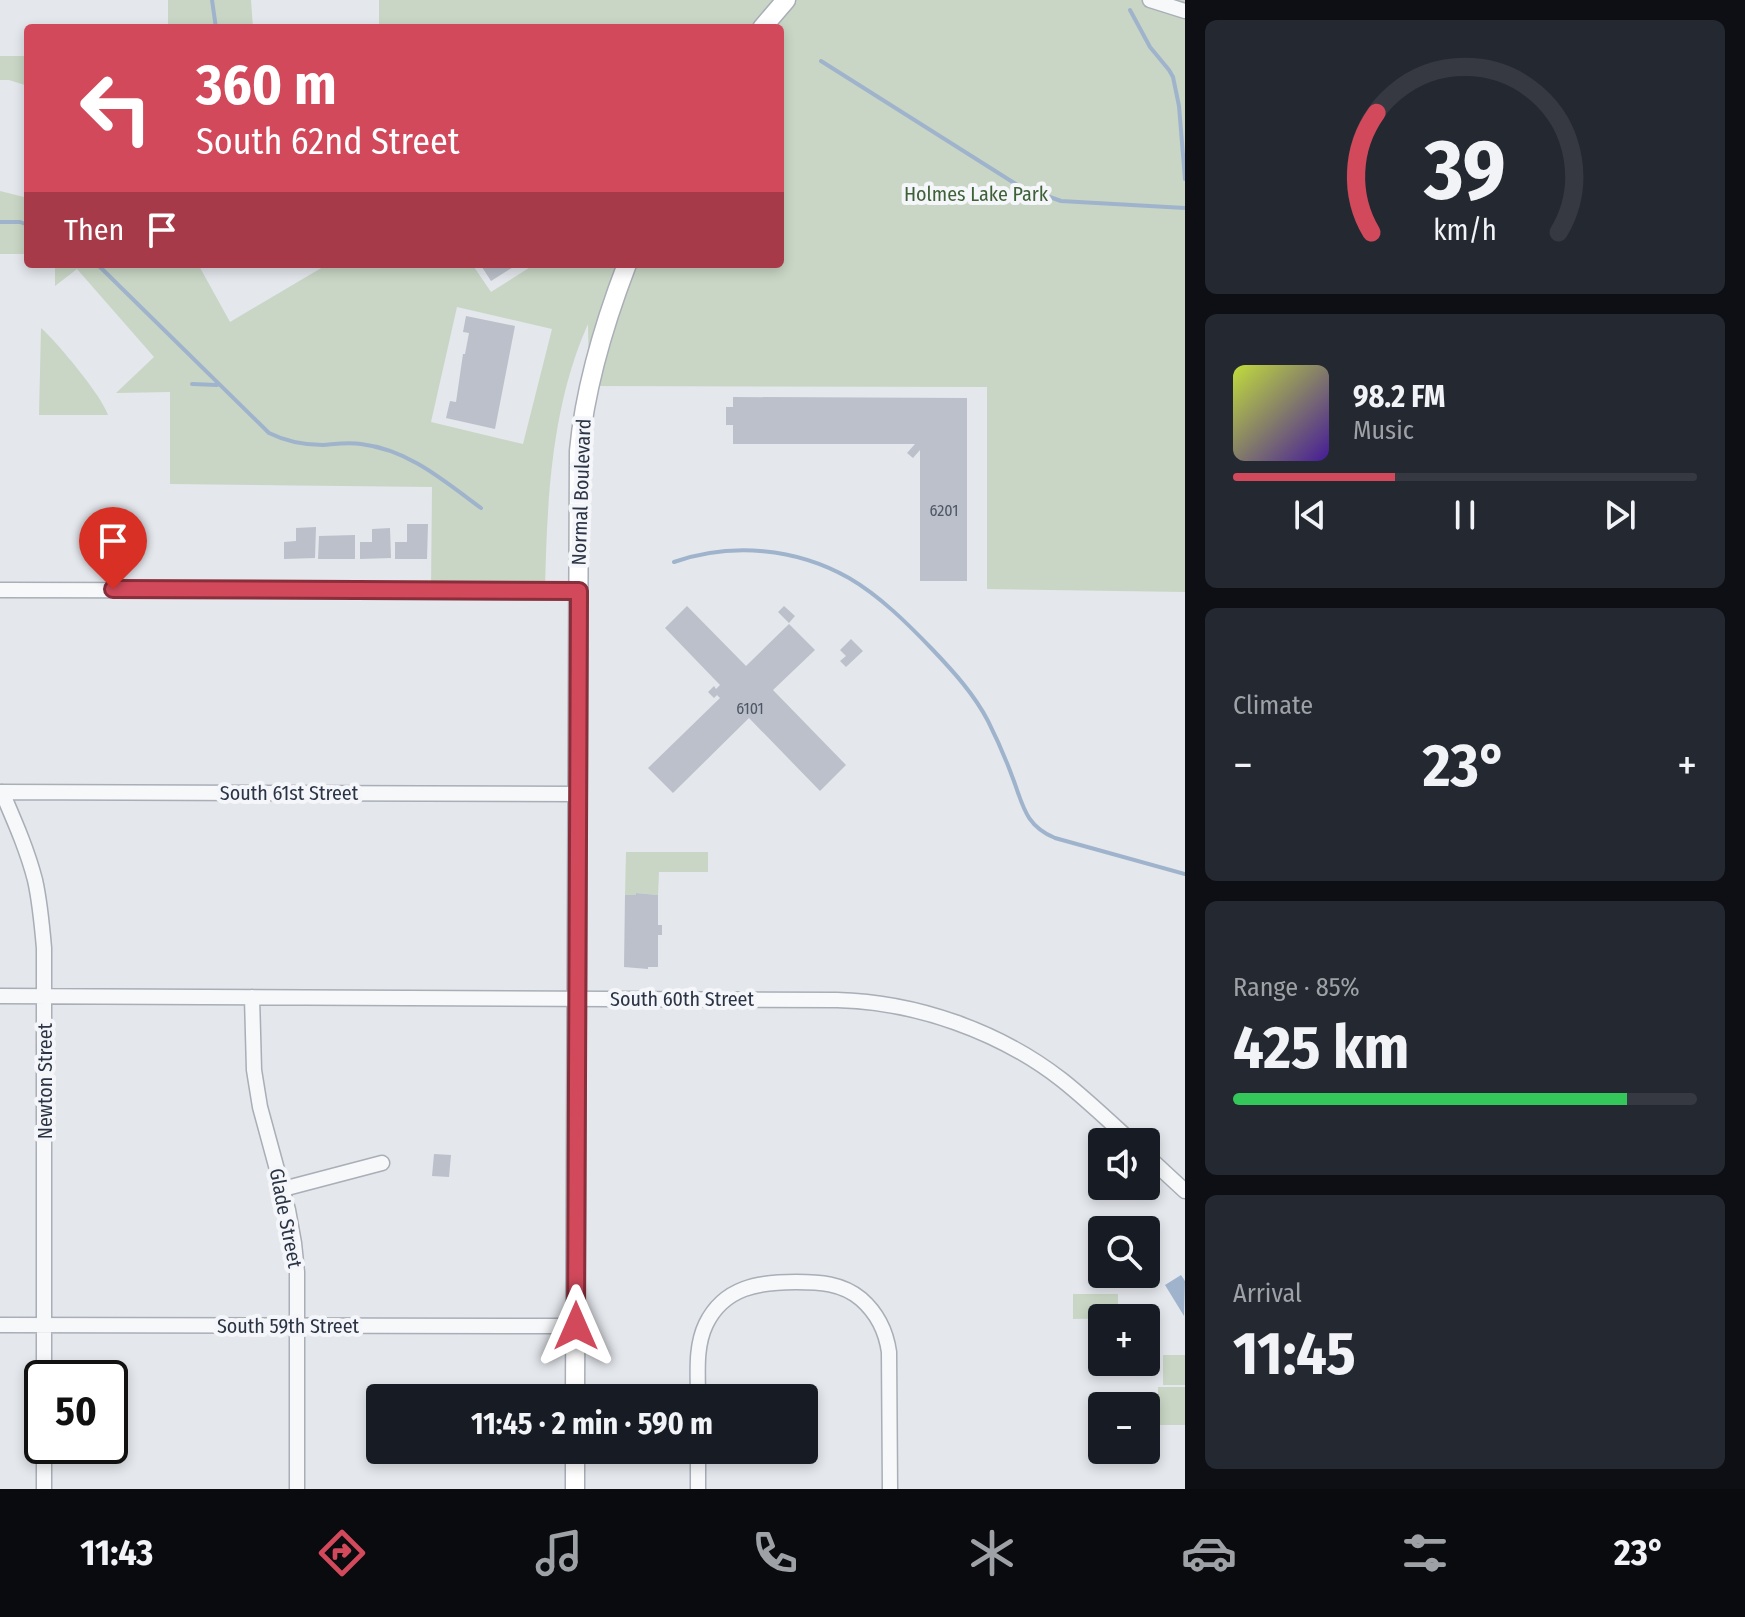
<!DOCTYPE html>
<html lang="en">
<head>
<meta charset="utf-8">
<style>
  body { margin:0; font-family:"Fira Sans Condensed",sans-serif; background:#242831; color:#f1f3f6; height:100vh; display:flex; flex-direction:column; font-size:30px; white-space:nowrap }
  * { box-sizing:border-box; margin:0 }
  p { font-size:26px; color:#9ea1a6 }
  .icon { flex:none; width:44px; height:44px; fill:none; stroke:currentColor; stroke-width:2; stroke-linecap:round; stroke-linejoin:round }
  .map { position:relative; flex:1; overflow:hidden }
  .drawer { display:flex; flex-direction:column; gap:20px; padding:20px; background:#0d0f14; width:560px }
  .drawer>* { flex:none }
  .hud { position:absolute; left:24px; top:24px; width:760px; height:244px; border-radius:8px; box-shadow:0 4px 12px #0003; background:#d1495b; color:#fff; overflow:hidden }
  .fabs { position:absolute; left:1088px; top:1128px; display:grid; gap:16px }
  .fabs a { display:grid; place-items:center; width:72px; height:72px; border-radius:8px; background:#171b24; box-shadow:0 4px 12px #0003; font-size:40px }
  .speed { position:absolute; left:24px; top:1360px; display:flex; gap:16px; font-size:40px; font-weight:700; text-align:center }
  .speed>* { display:grid; place-content:center; width:104px; height:104px; border-radius:50%; background:#171b24; box-shadow:0 4px 12px #0003; line-height:1 }
  .speed .limit { border:4px solid #111; border-radius:12px; background:#fff; color:#111 }
  .pin { position:absolute; display:grid; place-items:center; width:68px; height:68px; color:#fff; margin:-82px -34px; border-radius:50% 50% 50% 0; rotate:-45deg; box-shadow:0 0 8px #0007 }
  .pin .icon { rotate:45deg }
  .me { position:absolute; width:88px; margin:-44px; rotate:0deg; stroke-linejoin:round; filter:drop-shadow(0 0 6px #0008) }
  .turn { display:flex; align-items:center; gap:28px; height:168px; padding:0 40px; font-size:36px }
  .turn .icon { width:104px; height:104px; stroke-width:2.5 }
  .turn b { display:block; font-size:56px; line-height:68px }
  .then { display:flex; align-items:center; height:76px; padding:0 40px; background:#0003; gap:16px; font-size:30px }
  .big { font-size:60px; font-weight:700; line-height:1.1 }
  .drawer .card { flex:1; display:flex; flex-direction:column; justify-content:center; gap:12px; min-width:0; padding:0 28px; border-radius:12px; background:#242831 }
  .drawer .dial { align-items:center; gap:0 }
  .dial svg { height:208px; overflow:visible; fill:none; stroke:#363941; stroke-width:7; stroke-linecap:round; text-anchor:middle }
  .dial text { fill:#f1f3f6; stroke:none }
  .song { display:flex; align-items:center; gap:24px }
  .cover { width:96px; height:96px; border-radius:12px; background:linear-gradient(135deg,hsl(70 70% 55%),hsl(260 70% 35%)) }
  .played { height:8px; border-radius:4px; background:linear-gradient(90deg,#d1495b 35%,#363941 35%) }
  .keys { display:flex; justify-content:space-around; direction:ltr }
  .heat { display:flex; justify-content:space-between; align-items:center; font-size:44px; direction:ltr }
  .charge { height:12px; border-radius:6px; background:linear-gradient(90deg,#34c759 85%,#363941 0) }
  .trip { position:absolute; left:366px; top:1384px; width:452px; height:80px; border-radius:8px; background:#171b24; box-shadow:0 4px 12px #0003; font-weight:700; line-height:80px; text-align:center }
  .tab-bar { display:flex; height:128px; justify-content:space-around; align-items:center; background:#090b0e; color:#9ea1a6 }
  .tab-bar .icon { width:56px; height:56px }
  .tab-bar .selected { color:#d1495b }
  .tab-bar b { font-size:36px; color:#f1f3f6 }
  main { display:flex; flex:1; min-height:0 }
  .map>svg:first-child { display:block }
</style>
</head>
<body>
<main>
<div class="map">
<svg width="1185" height="1489" viewBox="0 0 1185 1489">
  <rect width="100%" height="100%" fill="#e4e7ec"/>
  <!-- green -->
  <path fill="#c9d6c5" fill-rule="evenodd" d="M168,0H251L253,28H168Z
    M379,0H1185V592L987,589V387L589,386L588,324C551,407 547,501 545,591H431L432,487L170,484V392L116,393L154,357L77,269L55,286V264H198L230,322L328,264H472L491,292L535,264H780V28H379ZM457,307L552,329L523,444L431,422Z
    M0,56H28V86L9,80H0Z
    M28,179V254H0V191L24,197Z
    M41,328C57,342 102,396 108,415H39Z
    M626,852H708V872H659L658,895L636,893V895H625Z
    M1073,1294H1118V1318L1073,1319Z
    M1163,1355H1185V1385H1163Z
    M1158,1387H1185V1425H1158Z"/>
  <!-- water -->
  <path fill="#9fb4cc" d="M1181,1275L1185,1281L1184,1316L1165,1285Z"/>
  <g fill="none" stroke-linecap="round" stroke-linejoin="round">
    <!-- stream -->
    <path stroke="#9fb4cc" stroke-width="4" d="M212,0L216,28
      M1130,10L1150,47L1169,70L1173,77L1179,106L1185,179
      M821,61L1019,186L1061,201L1185,208
      M0,222H20L28,225
      M97,264L269,433C285,441 305,445 323,445C336,444 348,442 361,444C409,450 443,480 481,508
      M192,384L217,385
      M674,562C732,542 796,548 849,578C880,596 908,624 932,649C953,671 974,694 988,721C997,739 1005,757 1012,776C1023,804 1024,825 1055,838L1185,874"/>
  </g>
  <!-- building -->
  <path fill="#bbc0ca" d="M480,264H518L491,281Z
    M466,316L515,326L495,429L446,418L450,401L456,402L463,354H465L469,333L463,332Z
    M733,397L967,398V581H920V450L913,458L907,453L915,444H733V425H726V407H733Z
    M407,524H428L427,559H395V542H407Z
    M316,527L315,558L284,559V542L296,541V528Z
    M390,528L391,558L360,559V542H372V529Z
    M355,535V559H318L319,536Z
    M687,606L746,666L789,624L815,650L773,690L846,765L820,791L749,718L673,793L648,768L720,698L717,695L714,698L708,692L714,686L716,689L720,685L665,628Z
    M784,606L795,616L789,623L778,612Z
    M851,639L863,651L846,667L840,661L846,656L840,650Z
    M636,893L658,895V925H662V935H658V967H648V969L624,967L625,895H636Z
    M434,1154L451,1155L449,1177L432,1176Z"/>
  <g fill="none" stroke-linecap="round" stroke-linejoin="round">
    <defs>
      <path id="street" d="M1150,0L1185,11
        M0,590L579,591
        M0,792L578,794
        M2,792C14,820 27,849 35,880C40,902 42,925 44,948V1378
        M0,996L837,1000C916,1002 999,1031 1062,1080C1086,1099 1109,1121 1132,1142
        M252,997L254,1070L260,1107L288,1210L294,1243L297,1272V1489
        M1146,1155L1185,1191
        M283,1189L382,1163
        M0,1325L576,1326
        M698,1398C698,1373 695,1347 706,1324C724,1287 759,1282 796,1282C819,1282 842,1283 861,1299C877,1313 886,1331 889,1352L890,1489
        M44,1489V1446
        M698,1489V1450"/>
      <path id="secondary" d="M762,28L786,0
        M575,1398L579,451C585,386 604,324 627,264
        M575,1489V1450"/>
    </defs>
    <!-- street casing -->
    <use href="#street" stroke="#a9aeb7" stroke-width="17"/>
    <!-- secondary casing -->
    <use href="#secondary" stroke="#a9aeb7" stroke-width="21"/>
    <!-- street -->
    <use href="#street" stroke="#f7f8fa" stroke-width="14"/>
    <!-- secondary -->
    <use href="#secondary" stroke="#fff" stroke-width="18"/>
  </g>
  <g fill="none" stroke-linecap="round" stroke-linejoin="round">
    <defs>
      <path id="route" d="M113,589L579,591L576,1326"/>
    </defs>
    <!-- route casing -->
    <use href="#route" stroke="#882f3b" stroke-width="20"/>
    <!-- route -->
    <use href="#route" stroke="#d1495b" stroke-width="14"/>
  </g>
  <g text-anchor="middle" stroke-width="8" stroke-linejoin="round" paint-order="stroke">
    <!-- number labels -->
    <g font-size="16" fill="#4f5766">
      <text x="944" y="516">6201</text>
      <text x="750" y="714">6101</text>
    </g>
    <!-- park labels -->
    <g font-size="20" fill="#3f6138" stroke="#f4f6f9">
      <text x="976" y="201">Holmes Lake Park</text>
    </g>
    <!-- street labels -->
    <g font-size="20" fill="#2b3445" stroke="#f4f6f9">
      <text transform="translate(581 492) rotate(-88)" y="7">Normal Boulevard</text>
      <text x="289" y="800">South 61st Street</text>
      <text x="682" y="1006">South 60th Street</text>
      <text transform="translate(45 1081) rotate(-90)" y="7">Newton Street</text>
      <text transform="translate(286 1218) rotate(79)" y="7">Glade Street</text>
      <text x="288" y="1333">South 59th Street</text>
    </g>
  </g>
</svg>
<div class="fabs">
<a><svg class="icon" aria-label="sound" viewBox="0 0 24 24"><path d="M4 9h4l5-4v14l-5-4H4zM17 9q2 3 0 6"/></svg></a>
<a><svg class="icon" aria-label="search" viewBox="0 0 24 24"><circle cx="10" cy="10" r="6"/><path d="M15 15l6 6"/></svg></a>
<a>+</a>
<a>−</a>
</div>
<div class="speed"><div class="limit">50</div></div>
<div class="pin" style="left:113px;top:589px;background:#d93025"><svg class="icon" aria-label="arrive" viewBox="0 0 24 24"><path d="M6 21V4h12l-3 4 3 4H6"/></svg></div>
<svg class="me" style="left:576px;top:1326px" viewBox="-20 -20 40 40"><path d="M0-17L14 15 0 8-14 15z" fill="#d1495b" stroke="#fff" stroke-width="4"/></svg>
<div class="trip">11:45 · 2 min · 590 m</div>
<div class="hud">
<div class="turn"><svg class="icon" aria-label="left" viewBox="0 0 24 24"><path d="M17 20v-9H6M10 6l-5 5 5 5"/></svg><div><b>360 m</b>South 62nd Street</div></div>
<div class="then">Then<svg class="icon" aria-label="arrive" viewBox="0 0 24 24"><path d="M6 21V4h12l-3 4 3 4H6"/></svg></div>
</div>
</div>
<section class="drawer">
<div class="card dial"><svg viewBox="0 0 100 80">
<path d="M14 69A42 42 0 1 1 86 69"/>
<path d="M14 69A42 42 0 0 1 16 23" stroke="#d1495b"/>
<text x="50" y="56" font-size="32" font-weight="700">39</text>
<text x="50" y="72" font-size="11">km/h</text>
</svg></div>
<div class="card">
<div class="song"><i class="cover"></i><div><b>98.2 FM</b><p>Music</p></div></div>
<div class="played"></div>
<div class="keys"><svg class="icon" aria-label="previous" viewBox="0 0 24 24"><path d="M18 5L8 12l10 7zM5 5v14"/></svg><svg class="icon" aria-label="pause" viewBox="0 0 24 24"><path d="M8 5v14M16 5v14"/></svg><svg class="icon" aria-label="next" viewBox="0 0 24 24"><path d="M6 5l10 7-10 7zM19 5v14"/></svg></div>
</div>
<div class="card"><p>Climate</p>
<div class="heat"><a>−</a><b class="big">23°</b><a>+</a></div>
</div>
<div class="card"><p>Range · 85%</p><b class="big">425 km</b><div class="charge"></div></div>
<div class="card"><p>Arrival</p><b class="big">11:45</b></div>
</section>
</main>
<nav class="tab-bar">
<b>11:43</b>
<svg class="icon selected" aria-label="directions" viewBox="0 0 24 24"><path d="M12 3l9 9-9 9-9-9zM9 14v-3h6M13 9l2 2-2 2"/></svg>
<svg class="icon" aria-label="music" viewBox="0 0 24 24"><path d="M9 18V5l10-2v13"/><circle cx="6" cy="18" r="3"/><circle cx="16" cy="16" r="3"/></svg>
<svg class="icon" aria-label="phone" viewBox="0 0 24 24"><path d="M5 4h4l2 5-3 2q2 4 5 5l2-3 5 2v4C11 20 4 13 5 4z"/></svg>
<svg class="icon" aria-label="climate" viewBox="0 0 24 24"><path d="M12 3v18M4 7l16 10M4 17L20 7"/></svg>
<svg class="icon" aria-label="car" viewBox="0 0 24 24"><path d="M5 17H2v-5l4-1 3-4h7l3 4 3 1v5h-3M9 17h6M6 11h13"/><circle cx="7" cy="17" r="2"/><circle cx="17" cy="17" r="2"/></svg>
<svg class="icon" aria-label="filters" viewBox="0 0 24 24"><path d="M4 7h16M4 17h16"/><circle cx="9" cy="7" r="2"/><circle cx="15" cy="17" r="2"/></svg>
<b>23°</b>
</nav>
</body>
</html>
